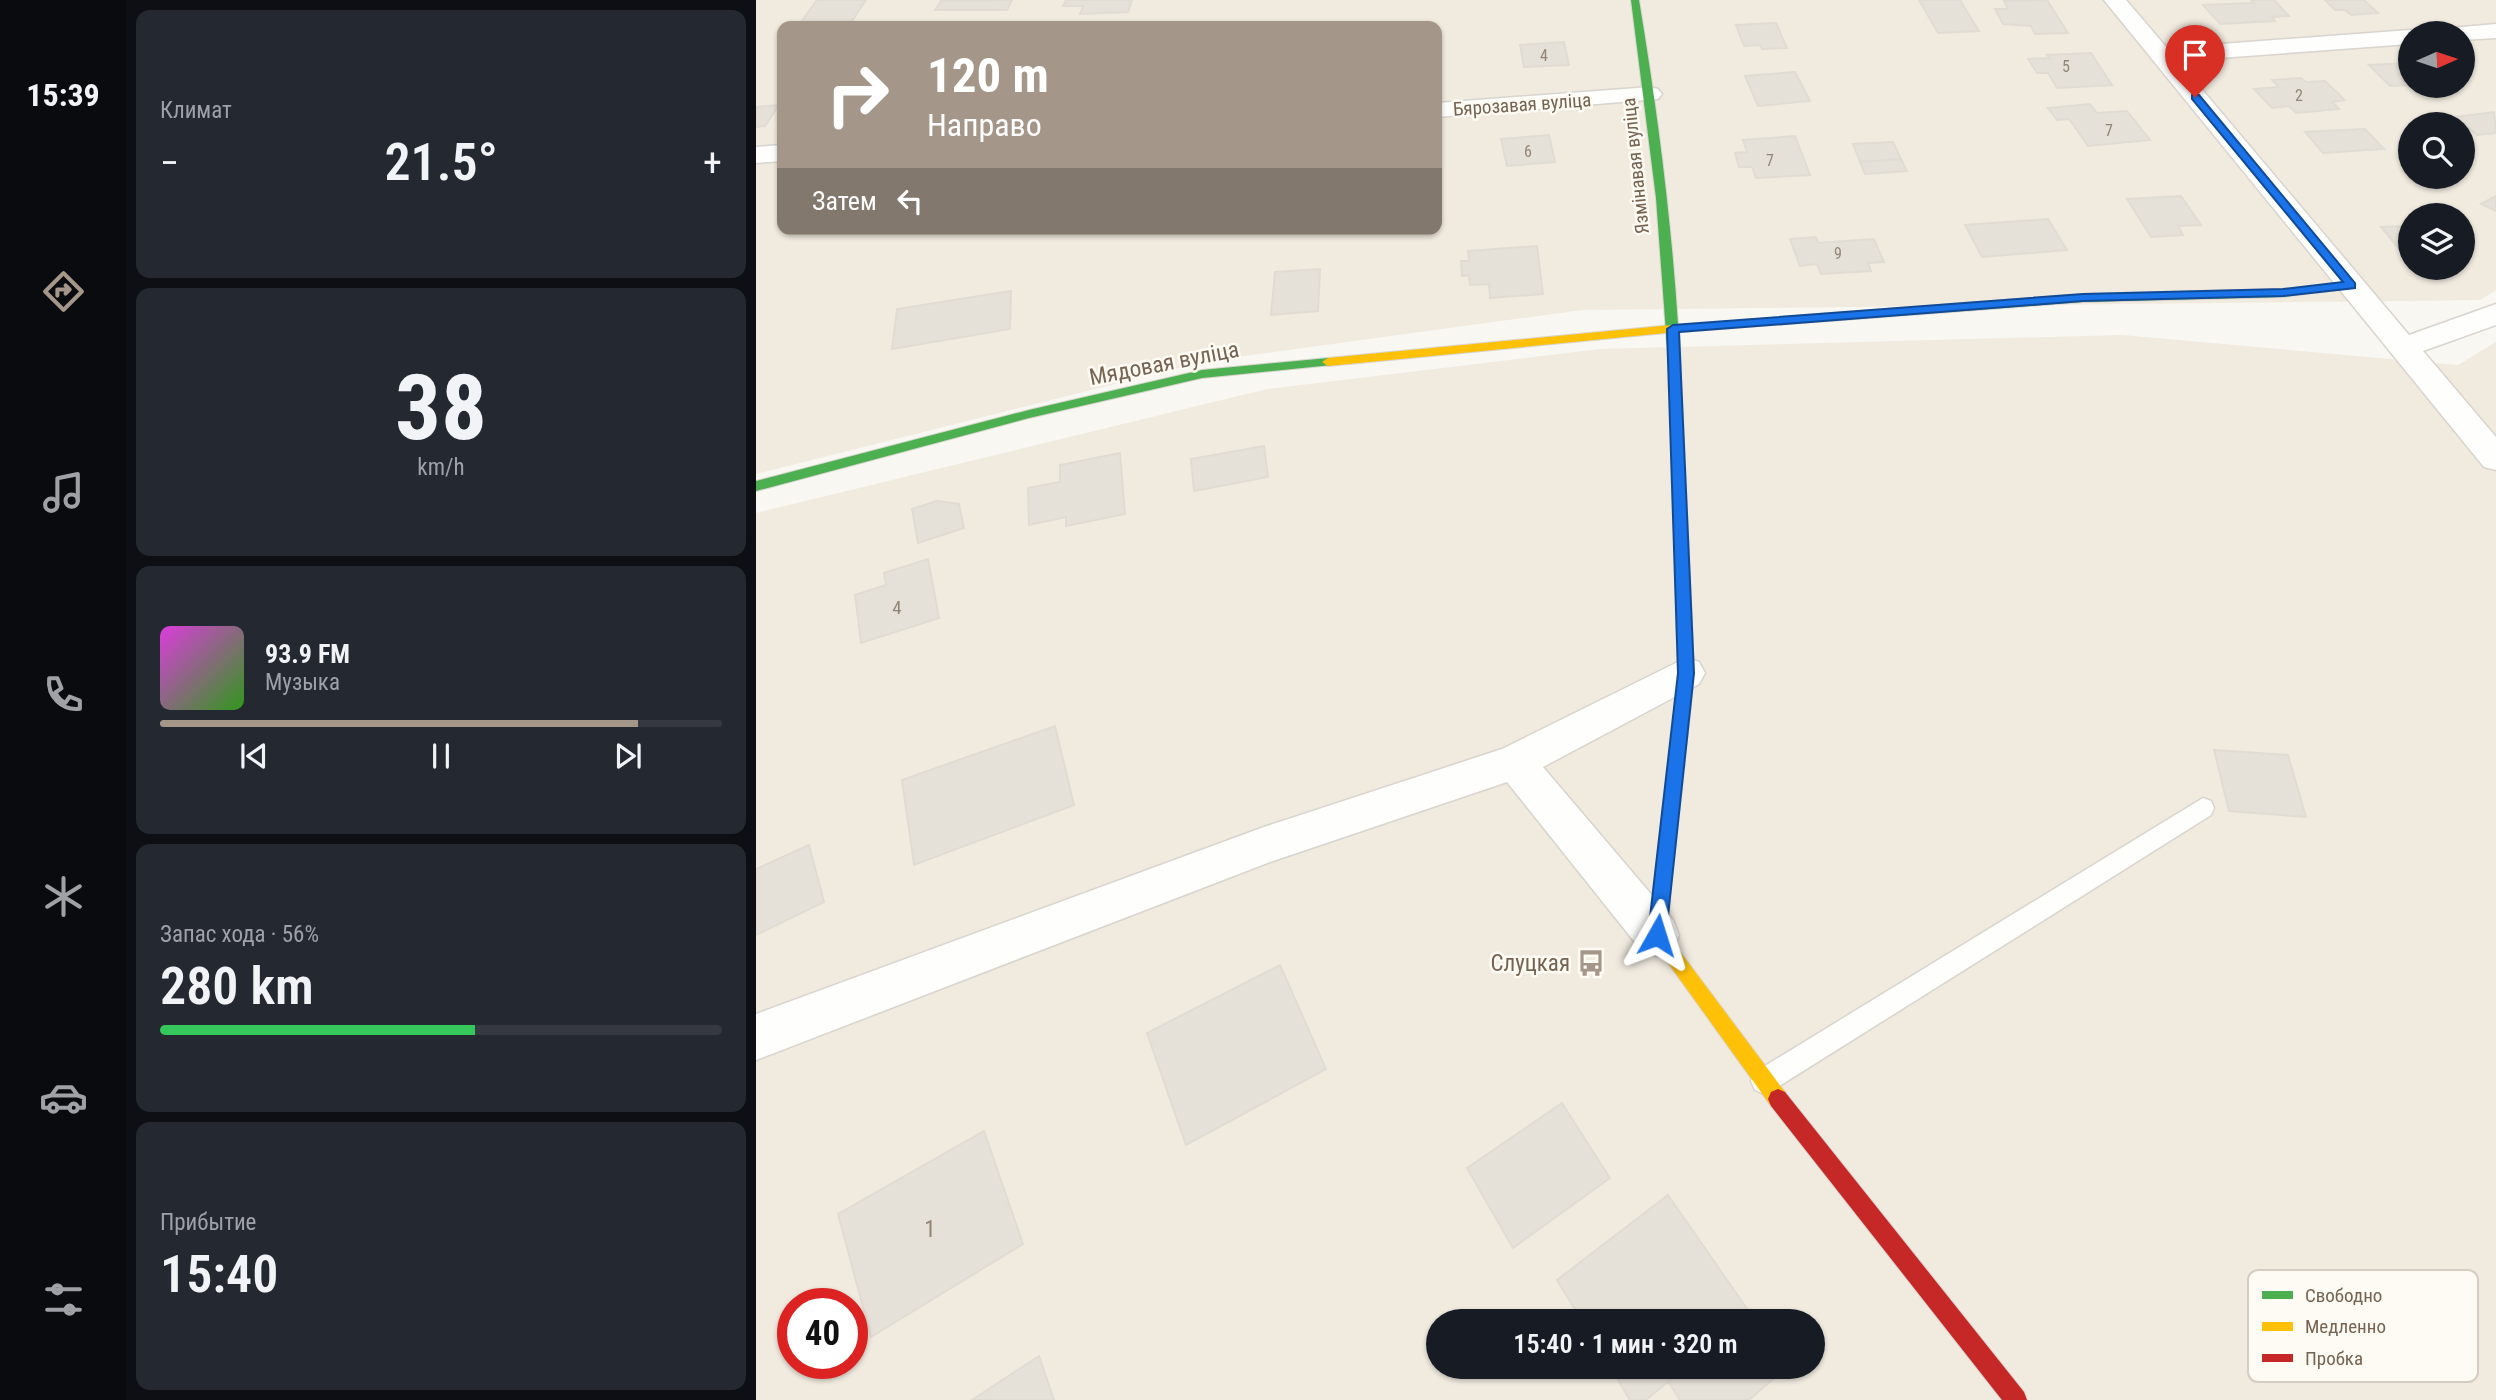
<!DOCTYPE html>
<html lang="ru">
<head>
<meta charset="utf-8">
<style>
  body { margin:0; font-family:"Roboto Condensed",sans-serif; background:#242831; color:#f1f3f6; height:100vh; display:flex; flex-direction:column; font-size:26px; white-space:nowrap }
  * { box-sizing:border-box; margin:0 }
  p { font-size:23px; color:#9ea1a6 }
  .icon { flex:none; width:38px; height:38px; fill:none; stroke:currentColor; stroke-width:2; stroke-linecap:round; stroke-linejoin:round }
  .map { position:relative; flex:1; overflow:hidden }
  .panel { display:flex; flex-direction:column; gap:10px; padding:10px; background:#0d0f14; width:630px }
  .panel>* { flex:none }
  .guide { position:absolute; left:21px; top:21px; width:665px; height:214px; border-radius:14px; box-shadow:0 2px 5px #0004; background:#a49789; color:#fff; overflow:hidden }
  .needle { width:46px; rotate:87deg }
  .tools { position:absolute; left:1642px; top:21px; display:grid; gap:14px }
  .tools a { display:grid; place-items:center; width:77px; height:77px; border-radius:50%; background:#171b24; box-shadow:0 2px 5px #0004; font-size:35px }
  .speed { position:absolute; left:21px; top:1288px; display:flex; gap:14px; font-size:35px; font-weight:700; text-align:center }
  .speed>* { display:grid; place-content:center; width:91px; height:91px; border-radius:50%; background:#171b24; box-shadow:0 2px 5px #0004; line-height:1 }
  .speed .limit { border:10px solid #d22; background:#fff; color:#111 }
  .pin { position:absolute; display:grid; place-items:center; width:60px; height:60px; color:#fff; margin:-72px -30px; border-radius:50% 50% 50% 0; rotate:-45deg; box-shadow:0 0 7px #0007 }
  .pin .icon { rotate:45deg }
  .me { position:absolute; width:77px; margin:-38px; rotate:6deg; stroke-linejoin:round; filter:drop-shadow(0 0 5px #0008) }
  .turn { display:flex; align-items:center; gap:24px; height:147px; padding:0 35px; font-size:32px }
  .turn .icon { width:91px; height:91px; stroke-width:2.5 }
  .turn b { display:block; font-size:49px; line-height:60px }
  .then { display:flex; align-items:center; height:66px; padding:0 35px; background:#0003; gap:14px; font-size:26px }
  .big { font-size:52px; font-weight:600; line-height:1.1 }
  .panel .tile { flex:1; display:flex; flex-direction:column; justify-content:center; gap:10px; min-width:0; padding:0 24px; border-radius:14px; background:#242831 }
  .panel .dial { align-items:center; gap:0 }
  .dial b { font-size:91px; line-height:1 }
  .song { display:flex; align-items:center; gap:21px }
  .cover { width:84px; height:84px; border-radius:10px; background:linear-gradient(135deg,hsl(300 70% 55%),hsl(110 70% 35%)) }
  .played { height:7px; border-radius:4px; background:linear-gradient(90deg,#a49789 85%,#363941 85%) }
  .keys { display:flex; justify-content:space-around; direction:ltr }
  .heat { display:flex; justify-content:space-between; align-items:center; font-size:38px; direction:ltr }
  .charge { height:10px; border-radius:5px; background:linear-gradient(90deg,#34c759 56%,#363941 0) }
  .trip { position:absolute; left:670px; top:1309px; width:399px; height:70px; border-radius:35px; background:#171b24; box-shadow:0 2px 5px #0004; font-weight:600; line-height:70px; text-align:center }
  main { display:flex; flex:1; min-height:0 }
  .menu { display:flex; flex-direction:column; width:126px; justify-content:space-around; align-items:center; background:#090b0e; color:#9ea1a6 }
  .menu .icon { width:49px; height:49px }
  .menu .selected { color:#a49789 }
  .menu b { font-size:32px; color:#f1f3f6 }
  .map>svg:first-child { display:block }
</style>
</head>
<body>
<main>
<nav class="menu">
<b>15:39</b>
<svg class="icon selected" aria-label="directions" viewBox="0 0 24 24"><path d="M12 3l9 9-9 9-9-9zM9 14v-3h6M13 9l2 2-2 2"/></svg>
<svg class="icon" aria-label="music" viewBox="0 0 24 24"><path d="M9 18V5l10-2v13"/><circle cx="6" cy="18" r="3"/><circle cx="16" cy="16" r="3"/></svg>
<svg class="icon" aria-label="phone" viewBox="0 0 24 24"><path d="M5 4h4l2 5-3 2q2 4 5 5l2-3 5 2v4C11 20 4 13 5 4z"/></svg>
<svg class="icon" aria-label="climate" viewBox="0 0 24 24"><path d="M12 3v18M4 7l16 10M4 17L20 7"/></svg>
<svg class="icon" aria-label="car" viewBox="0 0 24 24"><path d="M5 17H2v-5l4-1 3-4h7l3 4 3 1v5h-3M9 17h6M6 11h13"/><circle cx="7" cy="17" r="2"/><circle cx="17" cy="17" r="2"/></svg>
<svg class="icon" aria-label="filters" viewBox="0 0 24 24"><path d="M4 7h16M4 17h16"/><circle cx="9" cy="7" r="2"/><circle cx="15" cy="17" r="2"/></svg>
</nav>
<section class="panel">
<div class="tile"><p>Климат</p>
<div class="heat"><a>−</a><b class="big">21.5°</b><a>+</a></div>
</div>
<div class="tile dial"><b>38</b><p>km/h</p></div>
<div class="tile">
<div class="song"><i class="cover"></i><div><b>93.9 FM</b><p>Музыка</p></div></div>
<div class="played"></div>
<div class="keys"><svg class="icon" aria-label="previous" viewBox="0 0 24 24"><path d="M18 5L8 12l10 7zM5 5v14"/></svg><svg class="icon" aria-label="pause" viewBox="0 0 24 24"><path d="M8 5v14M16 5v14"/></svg><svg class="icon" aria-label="next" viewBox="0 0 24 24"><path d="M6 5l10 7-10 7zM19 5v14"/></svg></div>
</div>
<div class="tile"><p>Запас хода · 56%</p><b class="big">280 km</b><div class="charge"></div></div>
<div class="tile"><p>Прибытие</p><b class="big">15:40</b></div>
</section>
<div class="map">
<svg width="1740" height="1400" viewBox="0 0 1740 1400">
  <rect width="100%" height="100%" fill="#f8f7f1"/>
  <!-- residential -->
  <path fill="#f0eadf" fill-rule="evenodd" d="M0,0H1740V290L1724,300L826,310L451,361L0,474ZM26,26H681V229H26ZM1654,33H1706V86H1654ZM1654,124H1706V177H1654ZM1654,215H1706V268H1654Z
    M1366,335L1702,365L1740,342V1400H0V513L511,389L844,349ZM37,1304H96V1363H37ZM682,1321H1057V1367H682Z"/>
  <!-- building -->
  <path fill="#e5e0d8" stroke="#e1dcd3" stroke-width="2" d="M61,0H110L96,21L45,22Z
    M256,0L251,10H179L185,1Z
    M310,0H376L372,12L324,14L327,6H307Z
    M1163,0H1204L1223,31L1182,33Z
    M1291,0L1312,33L1279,34L1275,26L1247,24L1239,9H1252L1248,1Z
    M1495,0H1518L1533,16L1516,17L1519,21L1464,24L1447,5L1497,3Z
    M1569,0H1608L1622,13L1595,15L1589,10H1579Z
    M1020,23L1031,48L1006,49L1004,45L988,46L980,25Z
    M808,42L813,65L768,67L764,45Z
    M1335,53L1356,85L1301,88L1292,73H1281L1272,59L1294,58L1291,55Z
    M1654,63V85L1634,86L1613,65Z
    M1039,72L1054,101L1002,106L989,76Z
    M1545,78L1550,82L1569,81L1589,100L1576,102L1583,109L1540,113L1533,106L1516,108L1498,89L1523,87L1516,80Z
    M1334,104L1341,113L1371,111L1394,140L1332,146L1313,119L1301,120L1292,108Z
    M23,105L9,126L0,127V107Z
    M1738,112L1740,133L1721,135L1699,117Z
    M1609,129L1628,149L1567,153L1549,132Z
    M793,135L799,162L751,166L745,139Z
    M1039,136L1054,175L1000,178L996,167H983L979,153L991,152L987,140Z
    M1137,142L1145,159L1104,162L1097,144Z
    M1145,159L1151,171L1109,174L1104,162Z
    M1425,196L1445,225L1422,226L1427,235L1395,237L1371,199Z
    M1740,196V211L1725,204Z
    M1292,219L1311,250L1226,257L1209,225Z
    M1654,226V260H1652L1625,227Z
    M1060,237L1062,243L1118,239L1128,262L1112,263L1115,271L1065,274L1061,264L1044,266L1034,239Z
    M781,246L787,294L734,298L733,284L714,285L713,275L706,276L705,261H713L712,251Z
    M564,269L562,311L515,315L519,272Z
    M255,291L254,329L136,349L141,309Z
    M508,446L512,477L438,491L435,459Z
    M364,453L369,514L310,526V517L273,525L272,488L304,482V465Z
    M181,501L203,504L208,528L162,543L156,509Z
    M172,559L183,618L105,643L99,595L130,585L128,573Z
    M299,726L318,805L158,865L146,780Z
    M1458,750L1532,755L1550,817L1473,811Z
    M53,845L68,902L0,935V869Z
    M524,965L570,1069L430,1145L391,1033Z
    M806,1103L854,1178L757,1248L711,1168Z
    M228,1131L267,1244L115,1337L82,1214Z
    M912,1195L994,1313L984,1321H826L801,1280Z
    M283,1356L298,1400H216Z
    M854,1367H930L890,1400H874Z
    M930,1367H1031L993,1400H924L912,1381Z"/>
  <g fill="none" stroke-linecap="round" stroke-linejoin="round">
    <defs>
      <path id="lane" d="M1447,798L1455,801L1458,808L1455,815L1017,1090L1008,1094L999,1090L995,1081L999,1072Z"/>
      <path id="street" d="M1348,0H1370L1411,48L1654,30L1662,32L1654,33V44L1422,61L1653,335L1740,304V325L1667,351L1740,437V470L1728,467Z
        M1740,24V38L1706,40V33H1692L1695,28Z
        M894,87L902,89L906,94L902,99L681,117V103Z
        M26,145V161L0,163V147Z
        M930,658L943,662L949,673L943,684L787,767L917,920L923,935L917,950L901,956L885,950L751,782L514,862L0,1060V1014L508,827L746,749Z"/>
      <path id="fast" d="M875,0H883C901,108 915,216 922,325L1327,294L1527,289L1595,282L1601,285L1595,288L1527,297L1327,302L923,332L926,397L920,401L915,400L900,198Z
        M572,358L578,362L576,365L446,378L273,418L0,491V481L273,410L446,370Z"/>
      <path id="slow" d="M916,325L920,326V332L572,366L566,362L572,358Z
        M927,698L933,699L935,704L910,933L1029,1092L1032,1099L1029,1106L1022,1109L1015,1106L892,935L919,704L921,699Z"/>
      <path id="jam" d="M920,393L926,397L938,673L935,704L933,709H921L919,704L922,673L914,397Z
        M1022,1089L1029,1092L1268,1392L1271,1400H1246L1015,1106L1012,1099L1015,1092Z"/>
    </defs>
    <!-- lane casing -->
    <use href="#lane" stroke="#d8d4ce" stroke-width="3"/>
    <!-- street casing -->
    <use href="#street" stroke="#d8d4ce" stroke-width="3"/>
    <!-- fast casing -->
    <use href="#fast" stroke="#d8d4ce" stroke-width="2"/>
    <!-- slow casing -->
    <use href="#slow" stroke="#d8d4ce" stroke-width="2"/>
    <!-- jam casing -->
    <use href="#jam" stroke="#d8d4ce" stroke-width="2"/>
    <!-- lane -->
    <use href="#lane" fill="#fefefd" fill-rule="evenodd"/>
    <!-- street -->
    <use href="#street" fill="#fefefd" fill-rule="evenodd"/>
    <!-- fast -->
    <use href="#fast" fill="#4caf50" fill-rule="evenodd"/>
    <!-- slow -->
    <use href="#slow" fill="#ffc107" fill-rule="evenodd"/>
    <!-- jam -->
    <use href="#jam" fill="#c62828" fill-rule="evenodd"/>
  </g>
  <!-- route -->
  <path fill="#1a73e8" stroke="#114b97" stroke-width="2" d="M1439,94L1443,95L1599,283V288L1527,296L1327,301L923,332L938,673L910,935L907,941L901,944L894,941L892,935L922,673L911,329L917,325L1327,294L1527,289L1587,282L1436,99V95Z"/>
  <!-- icons -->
  <defs>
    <symbol id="bus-bare" viewBox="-9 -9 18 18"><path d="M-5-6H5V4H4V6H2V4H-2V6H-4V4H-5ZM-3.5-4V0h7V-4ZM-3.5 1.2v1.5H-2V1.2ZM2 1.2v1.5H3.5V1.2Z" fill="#a49789" stroke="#fefbf4" stroke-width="2.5" paint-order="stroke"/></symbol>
  </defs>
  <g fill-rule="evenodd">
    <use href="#bus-bare" x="816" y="944" width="38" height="38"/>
  </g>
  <g text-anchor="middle" stroke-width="5" stroke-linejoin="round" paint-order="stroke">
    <!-- far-number labels -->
    <g font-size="16" fill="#948475">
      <text x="788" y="61">4</text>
      <text x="1310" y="72">5</text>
      <text x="1543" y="101">2</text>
      <text x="1353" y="136">7</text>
      <text x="772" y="157">6</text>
      <text x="1014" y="166">7</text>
      <text x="1082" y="259">9</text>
    </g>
    <!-- far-street labels -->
    <g font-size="19" fill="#766351" stroke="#fefbf4">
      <text transform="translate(766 104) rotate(-4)" y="7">Бярозавая вуліца</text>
      <text transform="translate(879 166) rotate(-96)" y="7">Язмінавая вуліца</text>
    </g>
    <!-- number labels -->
    <g font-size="19" fill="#948475">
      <text x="141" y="614">4</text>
    </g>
    <!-- street labels -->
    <g font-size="23" fill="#766351" stroke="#fefbf4">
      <text transform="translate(408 363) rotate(-11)" y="8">Мядовая вуліца</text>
    </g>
    <!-- poi labels -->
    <g font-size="23" fill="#766351" stroke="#fefbf4" text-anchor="end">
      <text x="814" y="971">Слуцкая</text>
    </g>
    <!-- near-number labels -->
    <g font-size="23" fill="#948475">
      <text x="174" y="1237">1</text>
    </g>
  </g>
  <!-- legend -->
  <rect x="1492" y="1270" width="230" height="112" rx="10" fill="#fefbf4" stroke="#d5cdc3" stroke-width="2"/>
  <rect x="1506" y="1291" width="31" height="8" fill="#4caf50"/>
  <rect x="1506" y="1322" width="31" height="9" fill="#ffc107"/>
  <rect x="1506" y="1354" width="31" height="8" fill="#c62828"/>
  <g font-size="19" fill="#766351">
    <text x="1549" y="1302">Свободно</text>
    <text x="1549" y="1333">Медленно</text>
    <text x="1549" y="1365">Пробка</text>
  </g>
</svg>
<div class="tools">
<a><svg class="needle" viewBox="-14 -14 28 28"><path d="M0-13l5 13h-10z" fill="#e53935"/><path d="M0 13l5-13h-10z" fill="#9ea1a6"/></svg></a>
<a><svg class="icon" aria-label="search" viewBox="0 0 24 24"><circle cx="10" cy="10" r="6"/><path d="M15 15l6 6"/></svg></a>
<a><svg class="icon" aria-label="layers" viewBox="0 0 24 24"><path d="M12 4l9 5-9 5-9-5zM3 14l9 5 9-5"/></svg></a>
</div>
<div class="speed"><div class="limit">40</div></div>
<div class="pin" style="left:1439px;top:97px;background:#d93025"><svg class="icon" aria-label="arrive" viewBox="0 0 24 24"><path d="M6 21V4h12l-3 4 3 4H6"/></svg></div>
<svg class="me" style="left:901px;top:935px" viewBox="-20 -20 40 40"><path d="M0-17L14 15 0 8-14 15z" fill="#1a73e8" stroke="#fff" stroke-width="4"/></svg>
<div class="trip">15:40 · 1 мин · 320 m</div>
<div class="guide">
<div class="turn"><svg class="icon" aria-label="right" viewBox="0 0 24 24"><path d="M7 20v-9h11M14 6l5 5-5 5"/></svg><div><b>120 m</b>Направо</div></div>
<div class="then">Затем<svg class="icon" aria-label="left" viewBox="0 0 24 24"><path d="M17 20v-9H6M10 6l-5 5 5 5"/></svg></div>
</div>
</div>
</main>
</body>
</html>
